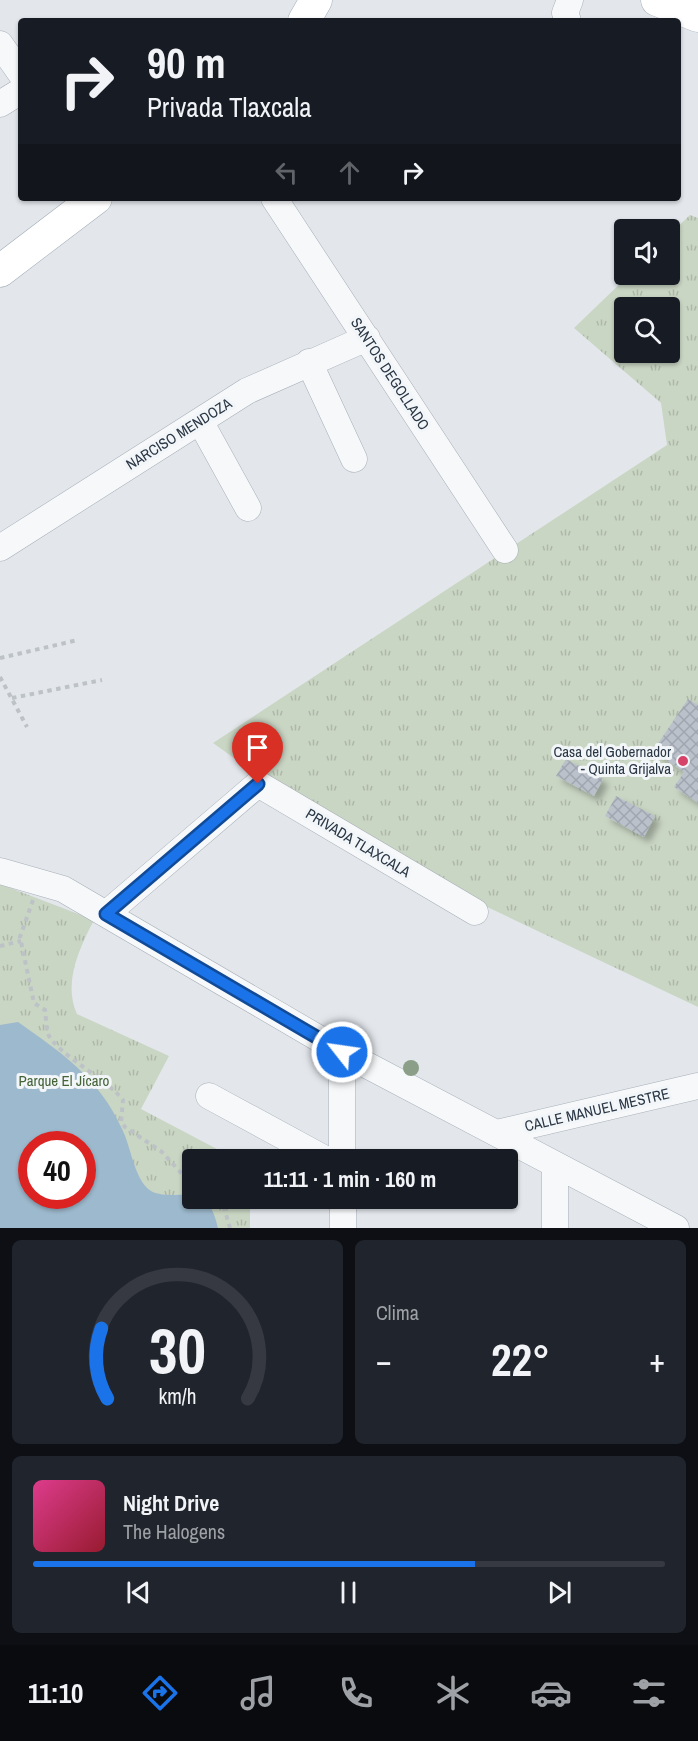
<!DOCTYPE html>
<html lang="es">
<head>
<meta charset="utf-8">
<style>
  body { margin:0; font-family:"Archivo Narrow",sans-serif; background:#20242c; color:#f1f3f6; height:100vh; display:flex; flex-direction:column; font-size:22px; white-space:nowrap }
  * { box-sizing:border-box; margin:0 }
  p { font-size:20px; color:#9ea1a6 }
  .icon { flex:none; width:33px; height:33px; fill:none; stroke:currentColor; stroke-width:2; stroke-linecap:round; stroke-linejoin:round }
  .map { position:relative; height:1228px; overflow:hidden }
  .panel { display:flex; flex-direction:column; gap:12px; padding:12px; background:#0d0f14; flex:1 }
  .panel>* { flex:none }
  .banner { position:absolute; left:18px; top:18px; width:663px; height:183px; border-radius:6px; box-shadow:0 2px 4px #0004; background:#171b24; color:#f1f3f6; overflow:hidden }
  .tools { position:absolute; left:614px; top:219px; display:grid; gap:12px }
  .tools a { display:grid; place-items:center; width:66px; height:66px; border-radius:6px; background:#171b24; box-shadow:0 2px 4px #0004; font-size:30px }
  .speed { position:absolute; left:18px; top:1131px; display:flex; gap:12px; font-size:30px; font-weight:700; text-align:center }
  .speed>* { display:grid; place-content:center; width:78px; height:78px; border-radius:50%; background:#171b24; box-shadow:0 2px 4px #0004; line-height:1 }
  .speed .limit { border:9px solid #d22; background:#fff; color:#111 }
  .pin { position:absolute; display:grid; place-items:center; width:51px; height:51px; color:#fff; margin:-62px -26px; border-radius:50% 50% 50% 0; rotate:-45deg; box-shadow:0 0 6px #0007 }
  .pin .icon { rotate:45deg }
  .me { position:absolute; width:66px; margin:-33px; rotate:300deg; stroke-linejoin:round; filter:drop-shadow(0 0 4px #0008) }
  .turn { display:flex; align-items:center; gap:21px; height:126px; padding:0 30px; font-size:27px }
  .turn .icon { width:78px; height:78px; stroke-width:2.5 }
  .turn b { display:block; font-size:42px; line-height:51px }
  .lanes { display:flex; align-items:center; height:57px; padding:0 30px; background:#0003; justify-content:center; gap:30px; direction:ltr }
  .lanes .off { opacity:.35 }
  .big { font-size:45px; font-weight:800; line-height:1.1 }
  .panel .widget { flex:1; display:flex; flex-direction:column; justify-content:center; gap:9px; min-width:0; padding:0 21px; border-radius:9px; background:#20242c }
  .panel .dial { align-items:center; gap:0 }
  .dial svg { height:156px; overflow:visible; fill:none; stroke:#363941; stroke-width:7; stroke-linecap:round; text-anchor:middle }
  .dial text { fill:#f1f3f6; stroke:none }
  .song { display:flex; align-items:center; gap:18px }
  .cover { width:72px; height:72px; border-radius:9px; background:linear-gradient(135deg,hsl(330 70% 55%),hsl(350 70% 35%)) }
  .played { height:6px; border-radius:3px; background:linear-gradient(90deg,#1a73e8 70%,#363941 70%) }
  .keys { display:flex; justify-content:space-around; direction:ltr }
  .heat { display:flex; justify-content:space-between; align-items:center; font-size:33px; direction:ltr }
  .panel .tiles { flex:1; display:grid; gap:12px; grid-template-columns:1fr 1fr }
  .widget:last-child { grid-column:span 2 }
  .trip { position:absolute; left:182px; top:1149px; width:336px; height:60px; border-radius:6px; background:#171b24; box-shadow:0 2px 4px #0004; font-weight:800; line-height:60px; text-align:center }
  .tabs { display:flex; height:96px; justify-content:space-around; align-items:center; background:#090b0e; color:#9ea1a6 }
  .tabs .icon { width:42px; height:42px }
  .tabs .selected { color:#1a73e8 }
  .tabs b { font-size:27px; color:#f1f3f6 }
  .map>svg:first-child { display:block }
</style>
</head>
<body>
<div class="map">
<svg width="698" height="1228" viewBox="0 0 698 1228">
  <defs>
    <pattern id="park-tufts" width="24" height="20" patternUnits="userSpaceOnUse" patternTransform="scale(1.5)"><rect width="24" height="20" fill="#cad6c4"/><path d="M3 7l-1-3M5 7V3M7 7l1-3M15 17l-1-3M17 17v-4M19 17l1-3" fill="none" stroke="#aeb8aa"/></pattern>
    <pattern id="building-cross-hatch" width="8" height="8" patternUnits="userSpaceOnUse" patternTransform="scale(1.5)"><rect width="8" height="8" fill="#bac1ca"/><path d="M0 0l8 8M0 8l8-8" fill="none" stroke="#a0a6af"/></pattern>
    <filter id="shadow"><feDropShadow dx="5.5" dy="5.5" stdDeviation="3" flood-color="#0004"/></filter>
  </defs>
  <rect width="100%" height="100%" fill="#e3e7ec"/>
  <!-- park -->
  <path fill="url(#park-tufts)" fill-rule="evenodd" d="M690,215L698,218V1007L485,906L259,776L213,743L667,445L661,403L574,328L629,275L669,274V235ZM624,308H669V352H624Z
    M0,884L94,920C79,949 63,983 77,1014L169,1056L141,1109L236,1159L192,1160V1198L250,1199V1228H0ZM32,1144H82V1196H32Z"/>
  <!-- water -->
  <path fill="#9db9cd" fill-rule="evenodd" d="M18,1022C62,1053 99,1078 122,1129C131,1147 133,1173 147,1188C157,1198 179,1194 192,1195V1198C210,1198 214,1212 218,1228H0V1025ZM32,1144H82V1196H32Z"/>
  <!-- building -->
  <path fill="url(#building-cross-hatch)" filter="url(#shadow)" d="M688,699L698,705V803L674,787L684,772L653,751Z
    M566,759L603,779L594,796L556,776Z
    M616,796L655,816L644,837L605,816Z"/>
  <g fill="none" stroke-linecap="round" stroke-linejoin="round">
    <defs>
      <path id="minor" d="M568,21L565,13L570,0
        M0,44L21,74
        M0,104L21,91
        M274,198L505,550
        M309,362L354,459
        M200,421L248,508
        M0,548L247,391L367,338
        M0,871L63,889L342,1052L676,1228
        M106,914L258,784L475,912
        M342,1052V1160
        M209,1096L327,1160
        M497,1133L698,1086
        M555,1165V1228
        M343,1198V1228"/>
      <path id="major" d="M657,0L698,16
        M304,21L316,0
        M0,271L96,198"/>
    </defs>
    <!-- minor casing -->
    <use href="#minor" stroke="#a8afb7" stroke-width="27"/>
    <!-- major casing -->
    <use href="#major" stroke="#a2adb8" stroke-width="33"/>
    <!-- path -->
    <path stroke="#bdc2c7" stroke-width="4" stroke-dasharray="4.5 4.5" stroke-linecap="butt" d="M0,658L78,640
      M0,677L27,727
      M12,698L102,680
      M33,900L20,937L34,1003L45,1010C46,1018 46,1027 48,1034C56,1053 108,1080 123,1100L121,1122L125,1127L162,1152L192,1185
      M0,946L21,941
      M221,1198L230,1228"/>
    <!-- minor -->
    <use href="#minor" stroke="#f6f8fa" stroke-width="26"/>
    <!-- major -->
    <use href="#major" stroke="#fff" stroke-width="32"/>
  </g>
  <!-- trees -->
  <circle fill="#8b9e88" cx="411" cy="1068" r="8"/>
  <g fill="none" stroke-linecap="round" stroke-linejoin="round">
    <defs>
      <path id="route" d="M258,784L106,914L342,1052"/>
    </defs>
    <!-- route casing -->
    <use href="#route" stroke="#114b97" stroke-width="15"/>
    <!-- route -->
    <use href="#route" stroke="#1a73e8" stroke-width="10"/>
  </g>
  <!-- markers -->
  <circle fill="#d64369" stroke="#f3f6f9" stroke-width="2" cx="683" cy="761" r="6"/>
  <g text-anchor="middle" stroke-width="6" stroke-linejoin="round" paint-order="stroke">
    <!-- street labels -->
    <g font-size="15" fill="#2a3745" stroke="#f3f6f9">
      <text transform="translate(390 374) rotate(57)" y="5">SANTOS DEGOLLADO</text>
      <text transform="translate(179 434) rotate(-32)" y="5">NARCISO MENDOZA</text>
      <text transform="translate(358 843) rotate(31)" y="5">PRIVADA TLAXCALA</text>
      <text transform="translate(597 1110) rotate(-13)" y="5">CALLE MANUEL MESTRE</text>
    </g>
    <!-- poi labels -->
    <g font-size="15" fill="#2a3745" stroke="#f3f6f9" text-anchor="end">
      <text x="671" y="757">Casa del Gobernador<tspan x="671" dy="17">- Quinta Grijalva</tspan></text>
    </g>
    <!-- park labels -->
    <g font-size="15" fill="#436236" stroke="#f3f6f9">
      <text x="64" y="1086">Parque El Jícaro</text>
    </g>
  </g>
</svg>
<div class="tools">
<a><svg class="icon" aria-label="sound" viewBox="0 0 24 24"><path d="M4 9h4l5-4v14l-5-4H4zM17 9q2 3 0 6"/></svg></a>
<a><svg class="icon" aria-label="search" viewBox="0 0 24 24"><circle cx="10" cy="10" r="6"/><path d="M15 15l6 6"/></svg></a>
</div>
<div class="speed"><div class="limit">40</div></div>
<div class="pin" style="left:258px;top:784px;background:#d93025"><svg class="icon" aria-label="arrive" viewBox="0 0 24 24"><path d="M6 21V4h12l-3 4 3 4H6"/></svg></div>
<svg class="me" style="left:342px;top:1052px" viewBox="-20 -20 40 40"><circle r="17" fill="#1a73e8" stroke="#fff" stroke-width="3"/><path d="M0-11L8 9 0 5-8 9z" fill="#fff"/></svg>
<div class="trip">11:11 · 1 min · 160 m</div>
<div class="banner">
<div class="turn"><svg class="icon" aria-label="right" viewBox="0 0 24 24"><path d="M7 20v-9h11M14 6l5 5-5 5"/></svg><div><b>90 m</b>Privada Tlaxcala</div></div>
<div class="lanes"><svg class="icon off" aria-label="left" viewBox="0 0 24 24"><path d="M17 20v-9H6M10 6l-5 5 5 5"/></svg><svg class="icon off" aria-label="ahead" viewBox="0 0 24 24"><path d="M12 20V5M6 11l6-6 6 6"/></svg><svg class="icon" aria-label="right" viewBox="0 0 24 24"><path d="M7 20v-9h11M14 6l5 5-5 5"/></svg></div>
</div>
</div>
<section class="panel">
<div class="tiles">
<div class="widget dial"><svg viewBox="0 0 100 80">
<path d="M14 69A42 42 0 1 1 86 69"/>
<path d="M14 69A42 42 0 0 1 11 33" stroke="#1a73e8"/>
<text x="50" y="56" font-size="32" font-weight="700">30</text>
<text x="50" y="72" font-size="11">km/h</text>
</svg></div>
<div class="widget"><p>Clima</p>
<div class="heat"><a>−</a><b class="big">22°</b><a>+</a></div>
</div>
<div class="widget">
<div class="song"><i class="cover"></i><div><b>Night Drive</b><p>The Halogens</p></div></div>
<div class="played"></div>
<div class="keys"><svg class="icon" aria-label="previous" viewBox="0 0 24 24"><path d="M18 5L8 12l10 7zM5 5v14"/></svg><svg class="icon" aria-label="pause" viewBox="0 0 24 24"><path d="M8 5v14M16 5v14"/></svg><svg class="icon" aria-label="next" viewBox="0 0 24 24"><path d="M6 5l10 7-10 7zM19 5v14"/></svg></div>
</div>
</div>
</section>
<nav class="tabs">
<b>11:10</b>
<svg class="icon selected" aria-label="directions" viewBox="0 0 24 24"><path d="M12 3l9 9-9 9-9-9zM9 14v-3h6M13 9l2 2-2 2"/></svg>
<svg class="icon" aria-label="music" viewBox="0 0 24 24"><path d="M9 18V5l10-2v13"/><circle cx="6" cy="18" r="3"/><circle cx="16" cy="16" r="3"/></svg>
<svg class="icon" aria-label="phone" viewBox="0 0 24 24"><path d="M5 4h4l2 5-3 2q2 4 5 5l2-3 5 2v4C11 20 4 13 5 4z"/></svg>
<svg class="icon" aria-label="climate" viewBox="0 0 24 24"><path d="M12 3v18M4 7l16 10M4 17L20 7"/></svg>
<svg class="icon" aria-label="car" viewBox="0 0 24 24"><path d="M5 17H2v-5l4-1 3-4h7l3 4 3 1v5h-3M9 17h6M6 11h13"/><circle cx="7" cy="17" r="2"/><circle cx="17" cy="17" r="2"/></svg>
<svg class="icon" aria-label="filters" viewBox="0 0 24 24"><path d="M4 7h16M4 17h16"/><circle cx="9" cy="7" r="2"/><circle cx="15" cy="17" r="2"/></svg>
</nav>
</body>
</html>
